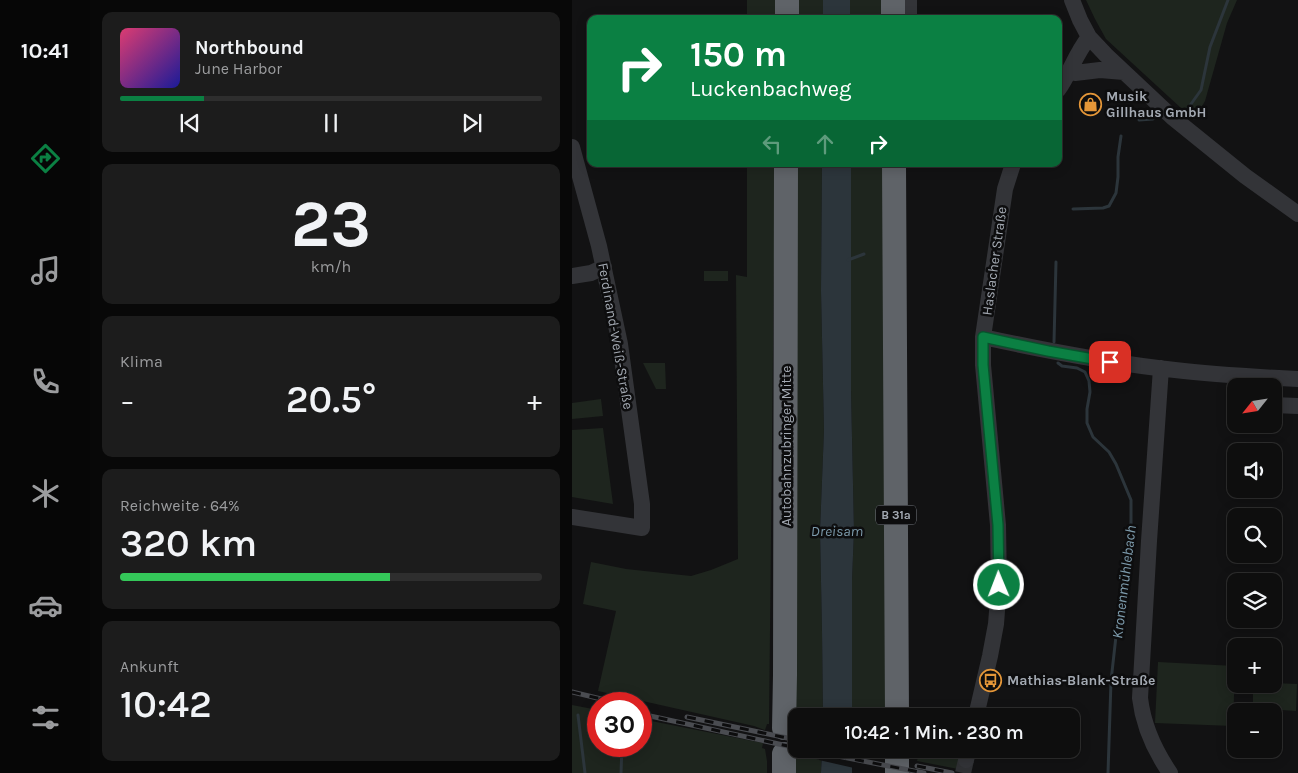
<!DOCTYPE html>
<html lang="de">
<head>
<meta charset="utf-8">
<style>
  body { margin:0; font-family:Karla,sans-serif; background:#1c1c1c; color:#f1f3f6; height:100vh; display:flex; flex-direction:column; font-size:19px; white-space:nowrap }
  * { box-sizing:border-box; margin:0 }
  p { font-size:16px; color:#9b9c9e }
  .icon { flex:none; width:28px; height:28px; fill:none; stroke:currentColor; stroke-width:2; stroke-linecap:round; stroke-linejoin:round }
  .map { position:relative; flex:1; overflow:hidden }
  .side { display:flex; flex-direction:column; gap:12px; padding:12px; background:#080808; width:482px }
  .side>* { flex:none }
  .banner { position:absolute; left:15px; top:15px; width:475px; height:152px; border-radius:10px; box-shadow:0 2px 12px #0003,0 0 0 1px #2e2e2e; background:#0b8043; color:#fff; overflow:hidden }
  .needle { width:32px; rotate:240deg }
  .fabs { position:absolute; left:655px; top:378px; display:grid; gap:10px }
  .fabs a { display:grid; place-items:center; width:55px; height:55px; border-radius:10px; background:#0e0e0e; box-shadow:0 2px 12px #0003,0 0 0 1px #2e2e2e; font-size:25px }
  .speed { position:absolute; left:15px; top:692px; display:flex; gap:10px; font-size:25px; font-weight:700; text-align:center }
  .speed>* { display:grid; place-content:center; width:65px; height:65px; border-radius:50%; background:#0e0e0e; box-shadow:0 2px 12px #0003,0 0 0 1px #2e2e2e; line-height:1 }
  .speed .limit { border:8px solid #d22; background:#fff; color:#111 }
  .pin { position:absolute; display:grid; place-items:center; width:42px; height:42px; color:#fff; margin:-21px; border-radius:10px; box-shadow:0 2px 8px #0006 }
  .me { position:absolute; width:55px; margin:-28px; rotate:359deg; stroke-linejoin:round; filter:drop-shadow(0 0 4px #0008) }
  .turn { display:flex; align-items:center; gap:18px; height:105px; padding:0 20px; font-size:22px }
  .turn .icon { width:65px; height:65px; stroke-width:2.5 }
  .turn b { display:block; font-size:35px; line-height:42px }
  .lanes { display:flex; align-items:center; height:48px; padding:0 20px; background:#0003; justify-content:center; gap:25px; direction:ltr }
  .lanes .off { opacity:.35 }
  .big { font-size:38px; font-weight:600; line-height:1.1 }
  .side .widget { flex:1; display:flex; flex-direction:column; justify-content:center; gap:8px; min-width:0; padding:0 18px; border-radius:10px; background:#1c1c1c }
  .side .dial { align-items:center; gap:0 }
  .dial b { font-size:65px; line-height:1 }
  .song { display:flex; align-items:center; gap:15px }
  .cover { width:60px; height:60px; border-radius:8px; background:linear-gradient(135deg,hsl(340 70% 55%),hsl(240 70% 35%)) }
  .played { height:5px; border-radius:2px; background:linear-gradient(90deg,#0b8043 20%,#2e2e2e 20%) }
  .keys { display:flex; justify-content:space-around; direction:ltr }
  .heat { display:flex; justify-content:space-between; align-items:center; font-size:28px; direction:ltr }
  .charge { height:8px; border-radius:4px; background:linear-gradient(90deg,#34c759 64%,#2e2e2e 0) }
  .trip { position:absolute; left:216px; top:708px; width:292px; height:50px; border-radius:10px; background:#0e0e0e; box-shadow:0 2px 12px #0003,0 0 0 1px #2e2e2e; font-weight:600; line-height:50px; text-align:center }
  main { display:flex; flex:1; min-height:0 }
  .tab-bar { display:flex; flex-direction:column; width:90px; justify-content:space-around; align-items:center; background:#060606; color:#9b9c9e }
  .tab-bar .icon { width:35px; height:35px }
  .tab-bar .selected { color:#0b8043 }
  .tab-bar b { font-size:22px; color:#f1f3f6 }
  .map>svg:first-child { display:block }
</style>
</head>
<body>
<main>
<nav class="tab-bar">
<b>10:41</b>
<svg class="icon selected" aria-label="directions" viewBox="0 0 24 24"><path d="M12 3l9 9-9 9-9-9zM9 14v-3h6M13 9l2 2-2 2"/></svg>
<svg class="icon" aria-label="music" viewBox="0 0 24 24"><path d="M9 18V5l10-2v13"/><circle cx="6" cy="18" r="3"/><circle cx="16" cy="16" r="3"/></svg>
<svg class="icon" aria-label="phone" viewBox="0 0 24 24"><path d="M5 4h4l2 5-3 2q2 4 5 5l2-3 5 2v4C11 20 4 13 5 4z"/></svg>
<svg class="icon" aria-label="climate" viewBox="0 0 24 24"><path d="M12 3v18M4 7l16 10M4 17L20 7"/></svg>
<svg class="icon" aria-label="car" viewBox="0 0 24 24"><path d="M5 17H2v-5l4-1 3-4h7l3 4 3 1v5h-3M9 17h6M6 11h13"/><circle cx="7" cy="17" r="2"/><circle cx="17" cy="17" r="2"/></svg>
<svg class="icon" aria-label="filters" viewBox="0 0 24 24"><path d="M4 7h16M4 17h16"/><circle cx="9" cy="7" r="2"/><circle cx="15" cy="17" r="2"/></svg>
</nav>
<section class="side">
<div class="widget">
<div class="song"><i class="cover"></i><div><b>Northbound</b><p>June Harbor</p></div></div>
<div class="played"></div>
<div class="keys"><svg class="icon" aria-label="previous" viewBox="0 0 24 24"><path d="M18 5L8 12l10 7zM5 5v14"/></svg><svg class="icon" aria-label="pause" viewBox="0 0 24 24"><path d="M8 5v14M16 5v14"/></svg><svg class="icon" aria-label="next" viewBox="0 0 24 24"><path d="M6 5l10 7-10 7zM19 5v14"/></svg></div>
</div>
<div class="widget dial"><b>23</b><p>km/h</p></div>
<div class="widget"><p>Klima</p>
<div class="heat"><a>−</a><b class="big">20.5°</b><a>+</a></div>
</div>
<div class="widget"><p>Reichweite · 64%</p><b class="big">320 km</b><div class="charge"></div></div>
<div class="widget"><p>Ankunft</p><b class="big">10:42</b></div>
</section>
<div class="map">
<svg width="726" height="773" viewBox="0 0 726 773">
  <rect width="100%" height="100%" fill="#121213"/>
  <!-- green -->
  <path fill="#1e251e" d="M175,0H206V19H175Z
    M221,0H251V19H221Z
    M278,0H313V19H278Z
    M514,0H665L655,23L633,101L622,120L534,39L523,19Z
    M175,164H203L197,724H195L193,730L182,726L26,691L44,611L11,604L19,562L54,569L119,576L139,570L166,559L164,275L175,277Z
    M222,164H250L249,291L252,430L248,531L250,631L251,716H225V733L222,732Z
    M279,164H315L317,716H280V580L282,531L279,391Z
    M132,271H156V281H132Z
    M71,363H93L94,389H84Z
    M29,399L31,416L0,419V403Z
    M31,428L41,504L0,497V430Z
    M586,662L663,666L661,726L583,723Z
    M701,683L725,684L724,711L681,708V684Z
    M0,705L26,710V746H69V719L191,743L190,748L193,749L195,761V773H0Z
    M381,750L387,753L386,769L345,761L346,757L341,756V751Z
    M221,754L249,760V773H221Z"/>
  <!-- water -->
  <path fill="#2c353b" d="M251,0H278V19H251Z
    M250,164H279V391L282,531L280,580V716H251L250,631L248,531L252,430L249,291Z
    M250,749H280V773H249Z"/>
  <!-- pier -->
  <path fill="#121213" d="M247,749H282V768L247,760Z"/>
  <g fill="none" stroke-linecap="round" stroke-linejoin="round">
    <!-- stream -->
    <path stroke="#2c353b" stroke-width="3" d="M609,118L629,90L638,47L656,0
      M567,120L581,119
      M501,209L531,208L537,206L544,193L546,177V157L549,136
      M276,260L292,254
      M482,342L484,262
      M486,363L490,366L505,368L513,372L517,381L518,392L515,409V423L521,437L537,452L544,464L559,500V534L545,627L539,681L536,773
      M6,715L13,773
      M49,773L50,746"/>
    <!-- minor-tunnel -->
    <path stroke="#2f3033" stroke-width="16" stroke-dasharray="16 8" stroke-linecap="butt" d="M391,773L394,760"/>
    <!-- minor -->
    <path stroke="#333438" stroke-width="16" d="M337,0V19
      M500,0L508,20L517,37L534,55L600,117L673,176L726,214
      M503,73L528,70L552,72
      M486,90C498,73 503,55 517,37
      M0,147L27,246L48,344L70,504V528L0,517
      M0,276L19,273L32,267
      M411,337C475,351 538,363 603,370C644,375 685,377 726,379
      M589,368L577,541L568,698C571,724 583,751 598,773
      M701,405L726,406
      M404,716L418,656L424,624L427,585L426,525L411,365V337L433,189L441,164
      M394,760L397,749"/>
    <!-- highway -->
    <path stroke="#5f6368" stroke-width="24" d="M321,0V19
      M215,19V0
      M322,164L325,716
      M212,728L213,675L214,164
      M325,749V773
      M212,773V754"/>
    <defs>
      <path id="rail" d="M0,692L50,704
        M69,714L225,748
        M115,717L225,740
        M230,749L352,773
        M266,749L292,755
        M345,766L380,773"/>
    </defs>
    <!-- rail casing -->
    <use href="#rail" stroke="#4a4c51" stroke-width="5"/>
    <!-- rail -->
    <use href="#rail" stroke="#0d0d0e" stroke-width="3" stroke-dasharray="9" stroke-linecap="butt"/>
  </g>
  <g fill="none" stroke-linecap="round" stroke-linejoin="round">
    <defs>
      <path id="route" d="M427,585L426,525L411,365V337L476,351L538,362"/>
    </defs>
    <!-- route casing -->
    <use href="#route" stroke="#07532c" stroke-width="12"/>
    <!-- route -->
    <use href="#route" stroke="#0b8043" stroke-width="9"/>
  </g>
  <!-- icons -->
  <defs>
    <symbol id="shop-ring" viewBox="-11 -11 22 22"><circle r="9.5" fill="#0d0d0e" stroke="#e49638" stroke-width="1.5"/><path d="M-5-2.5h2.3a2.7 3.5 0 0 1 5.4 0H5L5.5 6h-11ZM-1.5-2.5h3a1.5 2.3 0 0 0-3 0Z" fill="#e49638"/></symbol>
    <symbol id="bus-ring" viewBox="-11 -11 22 22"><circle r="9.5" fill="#0d0d0e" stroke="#e49638" stroke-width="1.5"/><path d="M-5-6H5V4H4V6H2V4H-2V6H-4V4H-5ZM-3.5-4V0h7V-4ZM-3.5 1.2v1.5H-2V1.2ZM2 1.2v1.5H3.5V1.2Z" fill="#e49638"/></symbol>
  </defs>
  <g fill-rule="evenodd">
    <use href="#shop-ring" x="506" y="92" width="25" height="25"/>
    <use href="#bus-ring" x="406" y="668" width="25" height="25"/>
  </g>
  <g text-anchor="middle" stroke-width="5" stroke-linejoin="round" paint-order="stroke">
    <!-- shield labels -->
    <rect fill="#0d0d0e" stroke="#777b82" stroke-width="1" x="304" y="505.5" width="40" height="19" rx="4"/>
    <g font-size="12" font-weight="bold" fill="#a4aab3">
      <text x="324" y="519">B 31a</text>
    </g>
    <!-- poi labels -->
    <g font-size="14" font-weight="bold" fill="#a4aab3" stroke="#0d0d0e" text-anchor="start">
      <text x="534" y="101">Musik<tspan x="534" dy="16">Gillhaus GmbH</tspan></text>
      <text x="435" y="685">Mathias-Blank-Straße</text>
    </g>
    <!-- street labels -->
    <g font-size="14" fill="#a4aab3" stroke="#0d0d0e">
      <text transform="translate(422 261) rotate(-82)" y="5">Haslacher Straße</text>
      <text transform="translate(44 336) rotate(80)" y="5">Ferdinand-Weiß-Straße</text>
      <text transform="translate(214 446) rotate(-90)" y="5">Autobahnzubringer Mitte</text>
    </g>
    <!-- water labels -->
    <g font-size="15" font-style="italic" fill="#7d9bac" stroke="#0d0d0e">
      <text x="265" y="536">Dreisam</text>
      <text transform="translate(552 582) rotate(-83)" y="5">Kronenmühlebach</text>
    </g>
  </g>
</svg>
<div class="fabs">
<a><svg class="needle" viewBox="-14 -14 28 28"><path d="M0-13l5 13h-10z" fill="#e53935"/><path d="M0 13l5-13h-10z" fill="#9b9c9e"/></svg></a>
<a><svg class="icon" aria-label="sound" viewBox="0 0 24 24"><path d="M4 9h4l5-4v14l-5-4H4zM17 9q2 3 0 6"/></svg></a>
<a><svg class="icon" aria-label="search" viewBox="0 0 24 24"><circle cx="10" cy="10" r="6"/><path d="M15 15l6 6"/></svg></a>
<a><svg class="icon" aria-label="layers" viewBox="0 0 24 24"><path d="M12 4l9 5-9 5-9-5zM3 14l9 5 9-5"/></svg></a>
<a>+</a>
<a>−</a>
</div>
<div class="speed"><div class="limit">30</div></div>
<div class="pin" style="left:538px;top:362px;background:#d93025"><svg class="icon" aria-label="arrive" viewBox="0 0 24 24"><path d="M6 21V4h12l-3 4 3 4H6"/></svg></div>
<svg class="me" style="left:427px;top:585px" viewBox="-20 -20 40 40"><circle r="17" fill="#0b8043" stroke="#fff" stroke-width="3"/><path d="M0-11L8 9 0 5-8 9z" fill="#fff"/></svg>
<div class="trip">10:42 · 1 Min. · 230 m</div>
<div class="banner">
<div class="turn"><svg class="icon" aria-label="right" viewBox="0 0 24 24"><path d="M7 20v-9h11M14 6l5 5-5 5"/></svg><div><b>150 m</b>Luckenbachweg</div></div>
<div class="lanes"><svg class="icon off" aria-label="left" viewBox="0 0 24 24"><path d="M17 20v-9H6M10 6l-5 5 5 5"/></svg><svg class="icon off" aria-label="ahead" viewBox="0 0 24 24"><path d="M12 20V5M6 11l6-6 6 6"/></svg><svg class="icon" aria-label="right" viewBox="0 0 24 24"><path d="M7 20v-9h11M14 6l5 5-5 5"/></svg></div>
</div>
</div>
</main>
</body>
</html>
